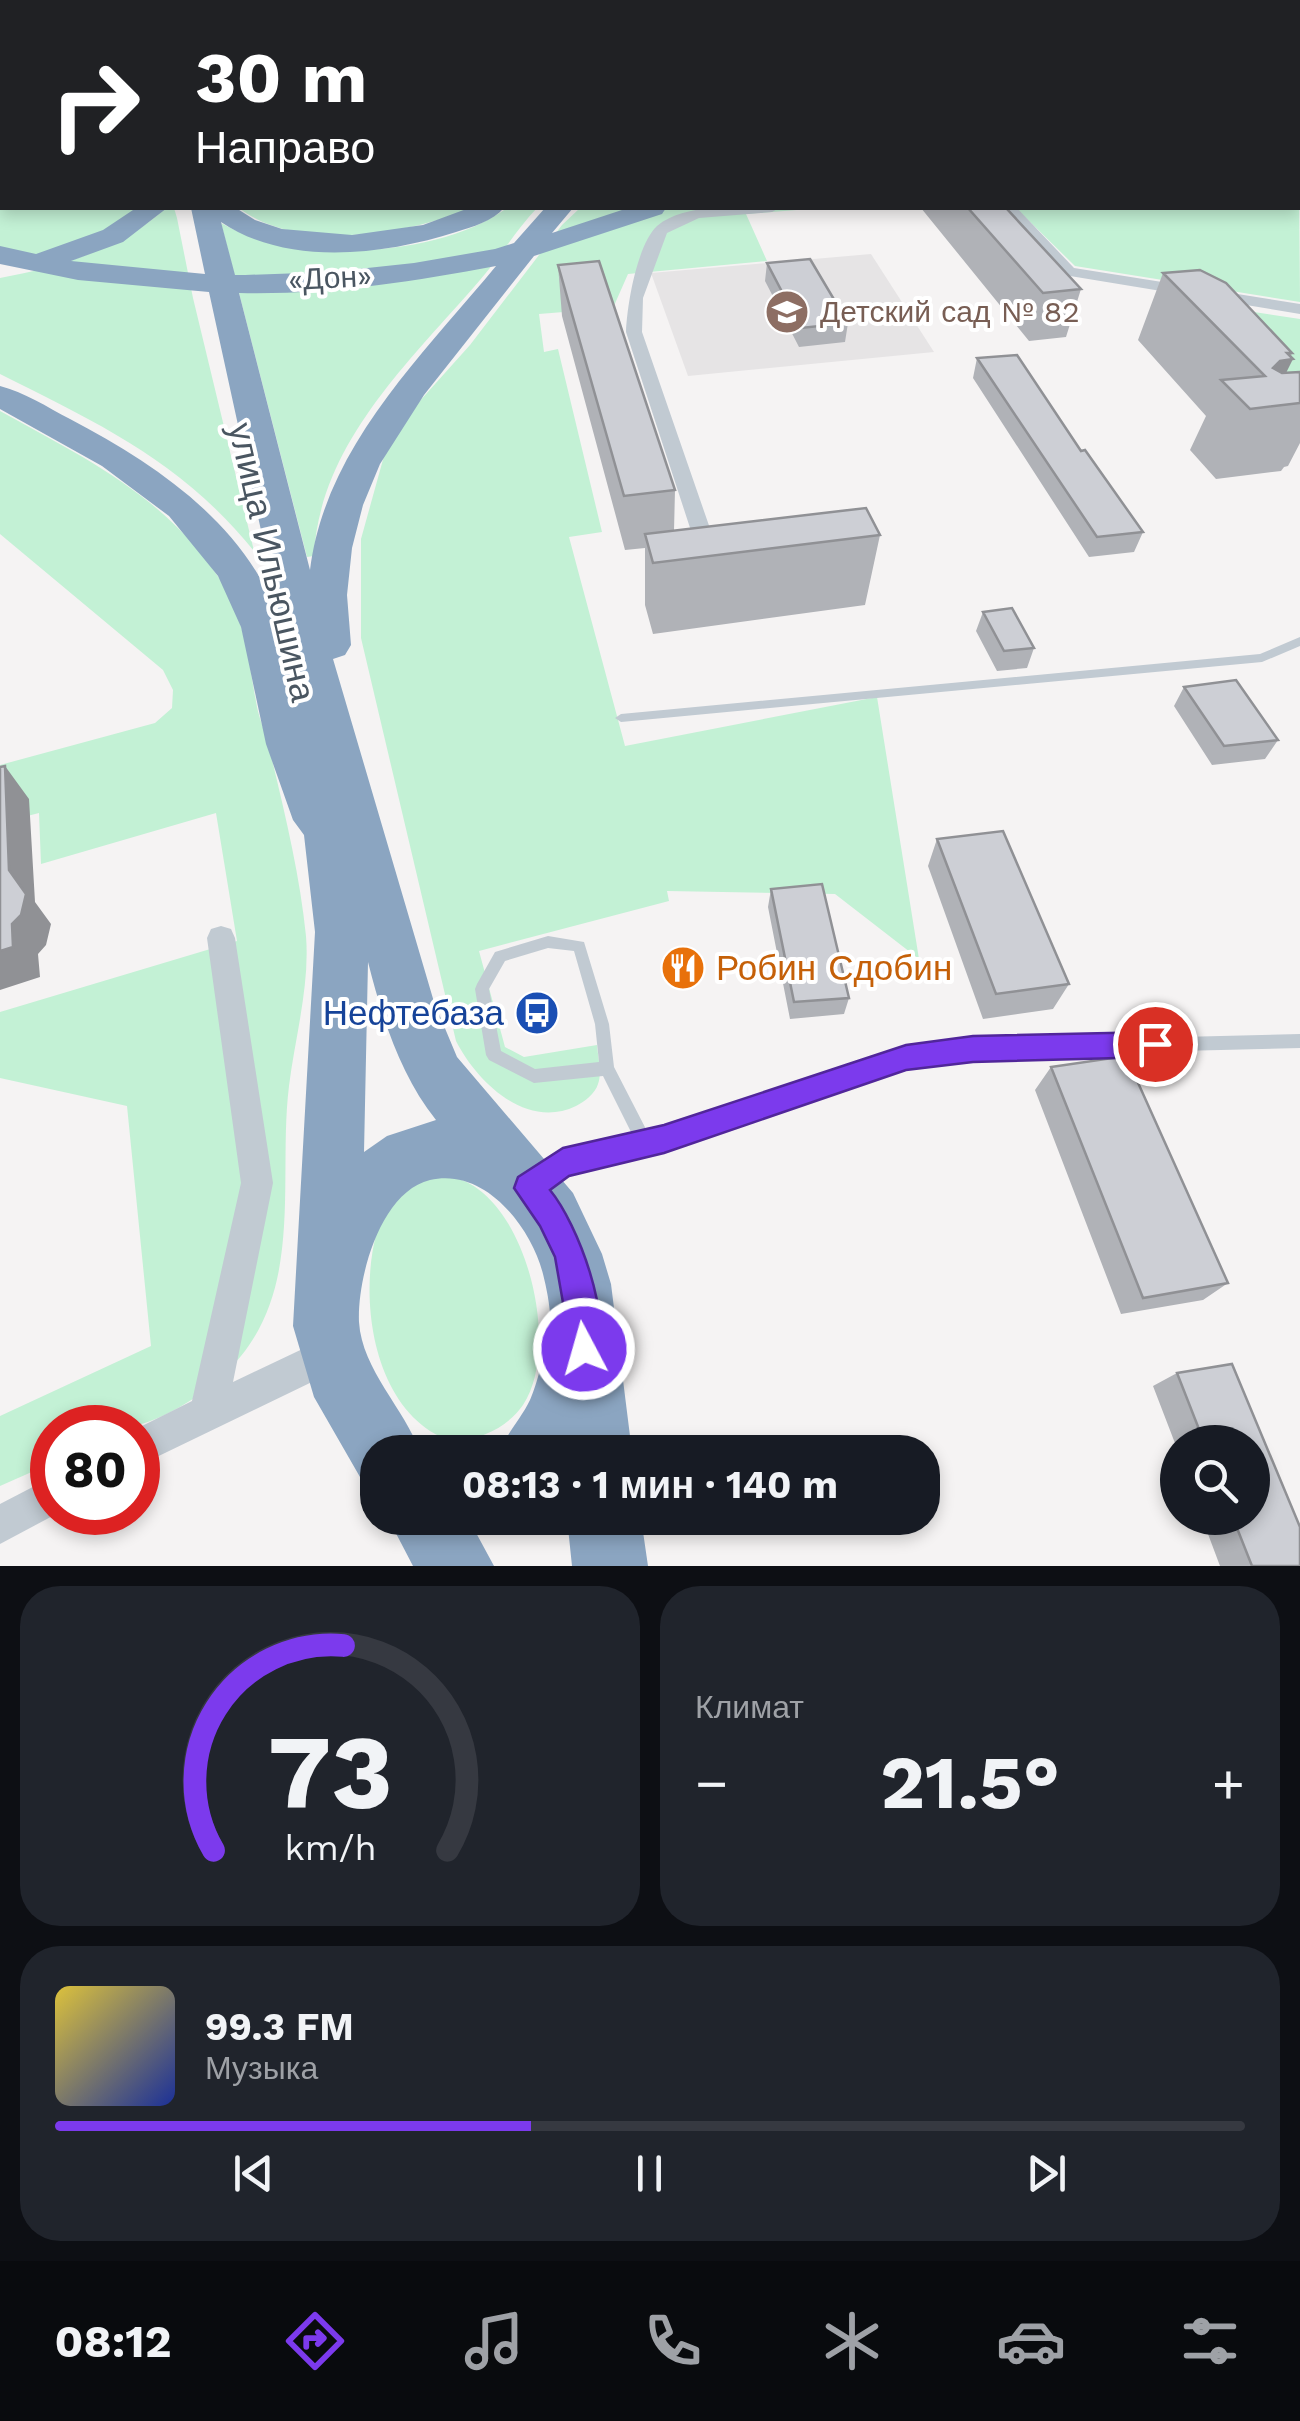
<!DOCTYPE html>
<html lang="ru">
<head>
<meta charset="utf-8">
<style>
  body { margin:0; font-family:"Work Sans",sans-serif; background:#20242c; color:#f1f3f6; height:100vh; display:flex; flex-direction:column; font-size:38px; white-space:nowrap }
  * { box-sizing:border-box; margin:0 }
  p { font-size:32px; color:#9ea1a6 }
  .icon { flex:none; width:55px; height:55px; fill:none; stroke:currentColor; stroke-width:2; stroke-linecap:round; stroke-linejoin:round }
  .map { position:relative; height:1566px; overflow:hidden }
  .details { display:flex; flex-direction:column; gap:20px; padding:20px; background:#0d0f14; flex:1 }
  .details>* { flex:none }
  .guide { position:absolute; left:0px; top:0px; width:1300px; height:210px; box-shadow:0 5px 15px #0003; background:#202124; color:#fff; overflow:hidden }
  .tools { position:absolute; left:1160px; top:1425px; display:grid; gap:20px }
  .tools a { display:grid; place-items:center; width:110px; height:110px; border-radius:50%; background:#171b24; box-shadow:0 5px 15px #0003; font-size:50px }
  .speed { position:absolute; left:30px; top:1405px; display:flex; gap:20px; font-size:50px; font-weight:700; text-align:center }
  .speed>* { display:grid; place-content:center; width:130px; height:130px; border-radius:50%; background:#171b24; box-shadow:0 5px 15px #0003; line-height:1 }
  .speed .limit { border:15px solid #d22; background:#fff; color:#111 }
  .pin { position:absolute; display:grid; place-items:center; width:85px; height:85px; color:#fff; margin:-42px; border:5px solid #fff; border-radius:50%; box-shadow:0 2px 10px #0007 }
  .me { position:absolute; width:110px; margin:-55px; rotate:354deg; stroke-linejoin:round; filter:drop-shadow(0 0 8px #0008) }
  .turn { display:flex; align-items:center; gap:35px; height:210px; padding:0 30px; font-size:45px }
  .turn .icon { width:130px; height:130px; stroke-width:2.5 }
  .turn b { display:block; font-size:70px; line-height:85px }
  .big { font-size:75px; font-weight:700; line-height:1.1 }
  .details .tile { flex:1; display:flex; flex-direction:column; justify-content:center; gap:15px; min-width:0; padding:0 35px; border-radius:40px; background:#20242c }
  .details .dial { align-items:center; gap:0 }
  .dial svg { height:260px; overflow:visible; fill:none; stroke:#363941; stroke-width:7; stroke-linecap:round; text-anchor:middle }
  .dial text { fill:#f1f3f6; stroke:none }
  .song { display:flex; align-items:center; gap:30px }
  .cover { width:120px; height:120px; border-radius:15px; background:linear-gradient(135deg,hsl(50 70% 55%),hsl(230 70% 35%)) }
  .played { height:10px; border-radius:5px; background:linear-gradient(90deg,#7c3aed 40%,#363941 40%) }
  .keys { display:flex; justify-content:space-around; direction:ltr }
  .heat { display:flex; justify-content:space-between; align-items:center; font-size:55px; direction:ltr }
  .details .tiles { flex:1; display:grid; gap:20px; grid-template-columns:1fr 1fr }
  .tile:last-child { grid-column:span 2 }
  .trip { position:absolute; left:360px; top:1435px; width:580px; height:100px; border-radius:40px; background:#171b24; box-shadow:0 5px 15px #0003; font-weight:700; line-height:100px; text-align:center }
  .tab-bar { display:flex; height:160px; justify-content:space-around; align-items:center; background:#090b0e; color:#9ea1a6 }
  .tab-bar .icon { width:70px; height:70px }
  .tab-bar .selected { color:#7c3aed }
  .tab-bar b { font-size:45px; color:#f1f3f6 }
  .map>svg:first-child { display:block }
</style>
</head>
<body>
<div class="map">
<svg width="1300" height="1566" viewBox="0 0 1300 1566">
  <rect width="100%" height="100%" fill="#f5f3f3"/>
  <!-- education -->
  <path fill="#e6e4e5" d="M871,254L934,352L688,376L651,273Z"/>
  <!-- green -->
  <path fill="#c3f1d5" d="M473,0H958L962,2H483Z
    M1298,58L1300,302L1075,266L1016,208H1298Z
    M0,138L2,208H141C104,241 48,254 0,264Z
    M166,208H174L177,218L193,298L254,551C182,462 100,424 0,374V278C59,267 121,249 166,208Z
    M239,208H471C408,235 297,253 239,208Z
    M507,208H537C516,230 501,256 480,280C411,360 319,444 314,556L307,557L221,223C294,265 439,258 507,208Z
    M580,208H822L746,214L767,261L628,274L613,308L539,314L544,352L558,349L602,532L569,537L625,746L877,697L919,959L835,894L667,891L669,901L479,951L505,1047L524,1057L597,1045C598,1056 602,1074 598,1084C595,1094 584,1102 576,1106C526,1130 477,1082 456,1041L361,638V539L384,456L418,403L470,345L562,225Z
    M1202,304L1300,319V392Z
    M0,411C83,457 165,496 219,578C245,616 249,664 257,707C260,722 267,736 270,751C284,810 300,875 306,936C310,986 295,1037 289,1086C278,1175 303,1280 241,1356C214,1388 175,1415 135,1426C111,1433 78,1427 52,1428V1463L0,1486V1416L151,1346L127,1106L0,1078V1012L237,941L216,813L41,864L39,813L0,823V765L155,723L172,708L173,690L163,670L0,534Z
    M420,1178C432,1178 447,1176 459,1179C528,1202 561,1349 523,1405C507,1428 483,1437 457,1443C375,1420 357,1303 377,1231C384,1208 402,1193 420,1178Z"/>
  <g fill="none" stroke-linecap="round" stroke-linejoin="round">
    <!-- lane -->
    <path fill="#c1cad2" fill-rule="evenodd" d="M1300,1V5L1296,2Z
      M1300,53V57L1298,58V54Z
      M1300,637V646L1262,662L621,722L615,718L621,714L1260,654Z
      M548,936L584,942L609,1024L614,1067L649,1135L906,1050L973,1042L1300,1034V1048L973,1056L906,1064L646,1153L643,1152L567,1170L540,1187L534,1185L532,1179C548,1150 604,1145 634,1138L603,1076L534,1083L489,1060L486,1055L475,989L477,984L495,952ZM548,948L574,951L595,1024L599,1062L535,1069L501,1051L489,989L505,961Z"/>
    <!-- street -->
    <path fill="#c1cad2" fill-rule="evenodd" d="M709,208H779L772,212L699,218L667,233L643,298L642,332L714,540L704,547L694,540L626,332C627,305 637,245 657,226C671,214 692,210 709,208Z
      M1003,208H1017L1074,268L1300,304V314L1064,275Z
      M221,926L231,929L235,938L273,1183L233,1382L332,1335L345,1340L350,1353L345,1366L138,1466V1428L192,1401L241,1183L207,938L211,929Z
      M52,1477V1512H60L0,1544V1504Z"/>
    <!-- primary -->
    <path fill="#b3c2d1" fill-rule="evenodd" d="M0,120H2V132H0Z"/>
    <!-- highway -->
    <path fill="#8ba5c1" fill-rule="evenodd" d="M136,0H156V2H136Z
      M438,0H466L468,2H440Z
      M0,9H2V21H0Z
      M136,208H167L123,242L71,261L205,274L191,208H236L255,220L282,229L352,235L423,225L469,208H504C493,221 472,227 456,232C384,255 287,267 221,222L235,275H245L330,272L414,263L495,249L514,243L545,208H573L552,233L628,208H666L662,214L534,256L424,395L380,464L363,505L352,548L347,595L351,645L345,655L333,659L434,1002L457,1057L573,1193L602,1254L611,1284L632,1452H500C507,1432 521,1419 530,1400C537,1385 545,1351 549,1334C553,1318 547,1290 543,1274C531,1227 485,1167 430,1180C380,1192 357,1279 359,1322C362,1370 405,1409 420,1452H378V1485L360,1477L314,1397L293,1326L315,932L304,835L293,820L266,744L241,627L218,576L169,516L102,466L0,409V386C24,392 47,407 70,419C159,466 245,524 281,622L209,292L78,280L0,264V246L36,254L103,230ZM496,266C421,357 325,448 310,570L239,293C326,295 411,282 496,266ZM368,962C382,1017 400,1075 436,1120L387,1136L364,1152Z
      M388,1518H468L494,1566H413Z
      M567,1518H641L648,1566H572Z"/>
  </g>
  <!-- wall -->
  <path fill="#b0b2b7" d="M921,208H1006L1081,289L1066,337L1029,341Z
    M767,263L848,323L845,342L799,347L765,281Z
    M558,265L675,490L674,531L880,535L865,605L653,634L645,605V548L625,550L562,316Z
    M1163,273L1292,353L1286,373L1300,372V443L1288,466L1284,467L1281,471L1216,479L1190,450L1206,416L1138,340Z
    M977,358L1081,451L1143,532L1134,552L1089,557L973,378Z
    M983,612L1034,648L1027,668L997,671L976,631Z
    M1184,687L1278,740L1265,759L1212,765L1174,706Z
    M937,839L1069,984L1053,1009L983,1019L928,866Z
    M771,889L849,998L844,1014L790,1019L768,907Z
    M1051,1067L1228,1283L1203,1300L1121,1314L1035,1090Z
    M1232,1364L1300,1527V1566H1220L1202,1518H1252V1442H1178V1451L1153,1386L1177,1373Z"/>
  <!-- shaded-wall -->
  <path fill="#909195" d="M1293,359L1269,407L1273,368L1280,361Z
    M5,766L29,799L35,902L51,924L46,945L38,954L40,977L0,990V951L9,870Z"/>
  <!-- building -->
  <path fill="#cdcfd5" stroke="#909195" stroke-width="2.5" d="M968,208H1006L1081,289L1043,293Z
    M810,259L848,323L801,328L767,263Z
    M599,261L675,490L624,496L558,265Z
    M1200,270L1226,283L1292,353H1287L1293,359L1280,361L1273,368L1282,373L1300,372V403L1250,409L1221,380L1265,376L1163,273Z
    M1017,355L1081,451L1085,450L1143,532L1097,537L977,358Z
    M866,508L880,535L653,563L645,534Z
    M1012,608L1034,648L1004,651L983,612Z
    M1236,680L1278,740L1224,746L1184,687Z
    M5,766L9,870L26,894L21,915L12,924L13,947L0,951V767Z
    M1003,831L1069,984L996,994L937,839Z
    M822,884L849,998L794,1002L771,889Z
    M1126,1056L1228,1283L1143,1298L1051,1067Z
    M1232,1364L1300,1527V1566H1252L1233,1518H1252V1442H1204L1177,1373Z"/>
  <!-- route -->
  <path fill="#7c3aed" stroke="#51269a" stroke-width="2.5" d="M1155,1032L1164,1035L1168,1044L1164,1053L1155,1057L973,1062L906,1070L664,1153L569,1176L550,1190C578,1224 613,1319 596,1360L584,1365L573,1360L555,1257L540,1226L514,1188L518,1177L563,1148L664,1125L906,1045L973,1036Z"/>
  <!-- icons -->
  <defs>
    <symbol id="school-disc" viewBox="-11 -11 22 22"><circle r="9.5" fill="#8d6e63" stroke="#fff"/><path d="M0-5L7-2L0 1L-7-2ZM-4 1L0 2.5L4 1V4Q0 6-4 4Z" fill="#fff"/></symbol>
    <symbol id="restaurant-disc" viewBox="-11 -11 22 22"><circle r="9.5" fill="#e8710a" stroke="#fff"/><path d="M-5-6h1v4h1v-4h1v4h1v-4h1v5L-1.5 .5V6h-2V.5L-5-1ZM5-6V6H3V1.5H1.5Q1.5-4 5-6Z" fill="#fff"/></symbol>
    <symbol id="bus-disc" viewBox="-11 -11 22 22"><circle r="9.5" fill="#1a4fb4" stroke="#fff"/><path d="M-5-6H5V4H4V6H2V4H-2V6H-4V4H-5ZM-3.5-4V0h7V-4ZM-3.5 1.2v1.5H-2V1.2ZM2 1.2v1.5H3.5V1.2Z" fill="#fff"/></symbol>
  </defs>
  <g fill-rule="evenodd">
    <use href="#school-disc" x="762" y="287" width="50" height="50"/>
    <use href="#restaurant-disc" x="658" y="943" width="50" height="50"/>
    <use href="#bus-disc" x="512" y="988" width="50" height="50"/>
  </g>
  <g text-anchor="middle" stroke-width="8" stroke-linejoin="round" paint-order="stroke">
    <!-- far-street labels -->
    <g font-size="30" fill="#4a5661" stroke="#fff">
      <text transform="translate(330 278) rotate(-3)" y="10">«Дон»</text>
    </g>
    <!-- far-education labels -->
    <g font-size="30" fill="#785e54" stroke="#fff" text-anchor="start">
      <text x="820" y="322">Детский сад № 82</text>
    </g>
    <!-- street labels -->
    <g font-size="35" fill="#4a5661" stroke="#fff">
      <text transform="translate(272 562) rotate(77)" y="12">улица Ильюшина</text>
    </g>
    <!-- food labels -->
    <g font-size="35" fill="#c56008" stroke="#fff" text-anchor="start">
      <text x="716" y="980">Робин Сдобин</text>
    </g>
    <!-- transit labels -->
    <g font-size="35" fill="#164399" stroke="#fff" text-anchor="end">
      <text x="504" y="1025">Нефтебаза</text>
    </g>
  </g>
</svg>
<div class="tools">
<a><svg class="icon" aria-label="search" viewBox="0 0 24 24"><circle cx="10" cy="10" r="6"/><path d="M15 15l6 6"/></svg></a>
</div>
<div class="speed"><div class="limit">80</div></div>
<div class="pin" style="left:1155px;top:1044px;background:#d93025"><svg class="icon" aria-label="arrive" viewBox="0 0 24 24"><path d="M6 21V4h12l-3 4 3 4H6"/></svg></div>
<svg class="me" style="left:584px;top:1349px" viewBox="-20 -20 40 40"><circle r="17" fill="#7c3aed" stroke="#fff" stroke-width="3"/><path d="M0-11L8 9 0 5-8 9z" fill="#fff"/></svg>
<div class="trip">08:13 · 1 мин · 140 m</div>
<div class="guide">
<div class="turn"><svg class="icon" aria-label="right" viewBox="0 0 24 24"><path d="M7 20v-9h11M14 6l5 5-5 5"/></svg><div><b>30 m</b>Направо</div></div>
</div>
</div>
<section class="details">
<div class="tiles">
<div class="tile dial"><svg viewBox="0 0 100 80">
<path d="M14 69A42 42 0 1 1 86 69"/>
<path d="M14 69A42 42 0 0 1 54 6" stroke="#7c3aed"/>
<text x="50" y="56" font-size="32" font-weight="700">73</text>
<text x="50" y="72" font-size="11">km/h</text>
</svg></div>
<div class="tile"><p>Климат</p>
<div class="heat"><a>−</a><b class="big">21.5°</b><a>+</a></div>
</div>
<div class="tile">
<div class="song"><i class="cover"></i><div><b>99.3 FM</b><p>Музыка</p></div></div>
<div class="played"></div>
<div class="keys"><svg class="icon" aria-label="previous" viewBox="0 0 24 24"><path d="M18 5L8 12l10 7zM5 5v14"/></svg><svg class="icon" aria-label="pause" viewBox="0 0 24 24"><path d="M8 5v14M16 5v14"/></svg><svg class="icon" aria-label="next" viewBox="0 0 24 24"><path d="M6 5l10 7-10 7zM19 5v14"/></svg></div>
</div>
</div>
</section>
<nav class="tab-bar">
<b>08:12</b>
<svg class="icon selected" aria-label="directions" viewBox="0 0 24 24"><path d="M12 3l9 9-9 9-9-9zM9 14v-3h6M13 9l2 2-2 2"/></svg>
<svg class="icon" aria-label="music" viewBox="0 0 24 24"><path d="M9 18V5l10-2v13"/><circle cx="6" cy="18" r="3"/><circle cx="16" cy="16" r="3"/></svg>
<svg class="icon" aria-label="phone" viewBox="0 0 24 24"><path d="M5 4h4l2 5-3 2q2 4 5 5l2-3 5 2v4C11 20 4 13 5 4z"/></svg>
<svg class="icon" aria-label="climate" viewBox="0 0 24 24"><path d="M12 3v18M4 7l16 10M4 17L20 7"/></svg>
<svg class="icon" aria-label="car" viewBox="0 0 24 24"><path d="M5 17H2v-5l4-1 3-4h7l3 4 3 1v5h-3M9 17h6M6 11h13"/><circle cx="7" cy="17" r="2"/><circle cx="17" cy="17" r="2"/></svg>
<svg class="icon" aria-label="filters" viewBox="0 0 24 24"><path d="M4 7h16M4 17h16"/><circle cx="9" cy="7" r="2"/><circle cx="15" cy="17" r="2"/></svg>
</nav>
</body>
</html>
